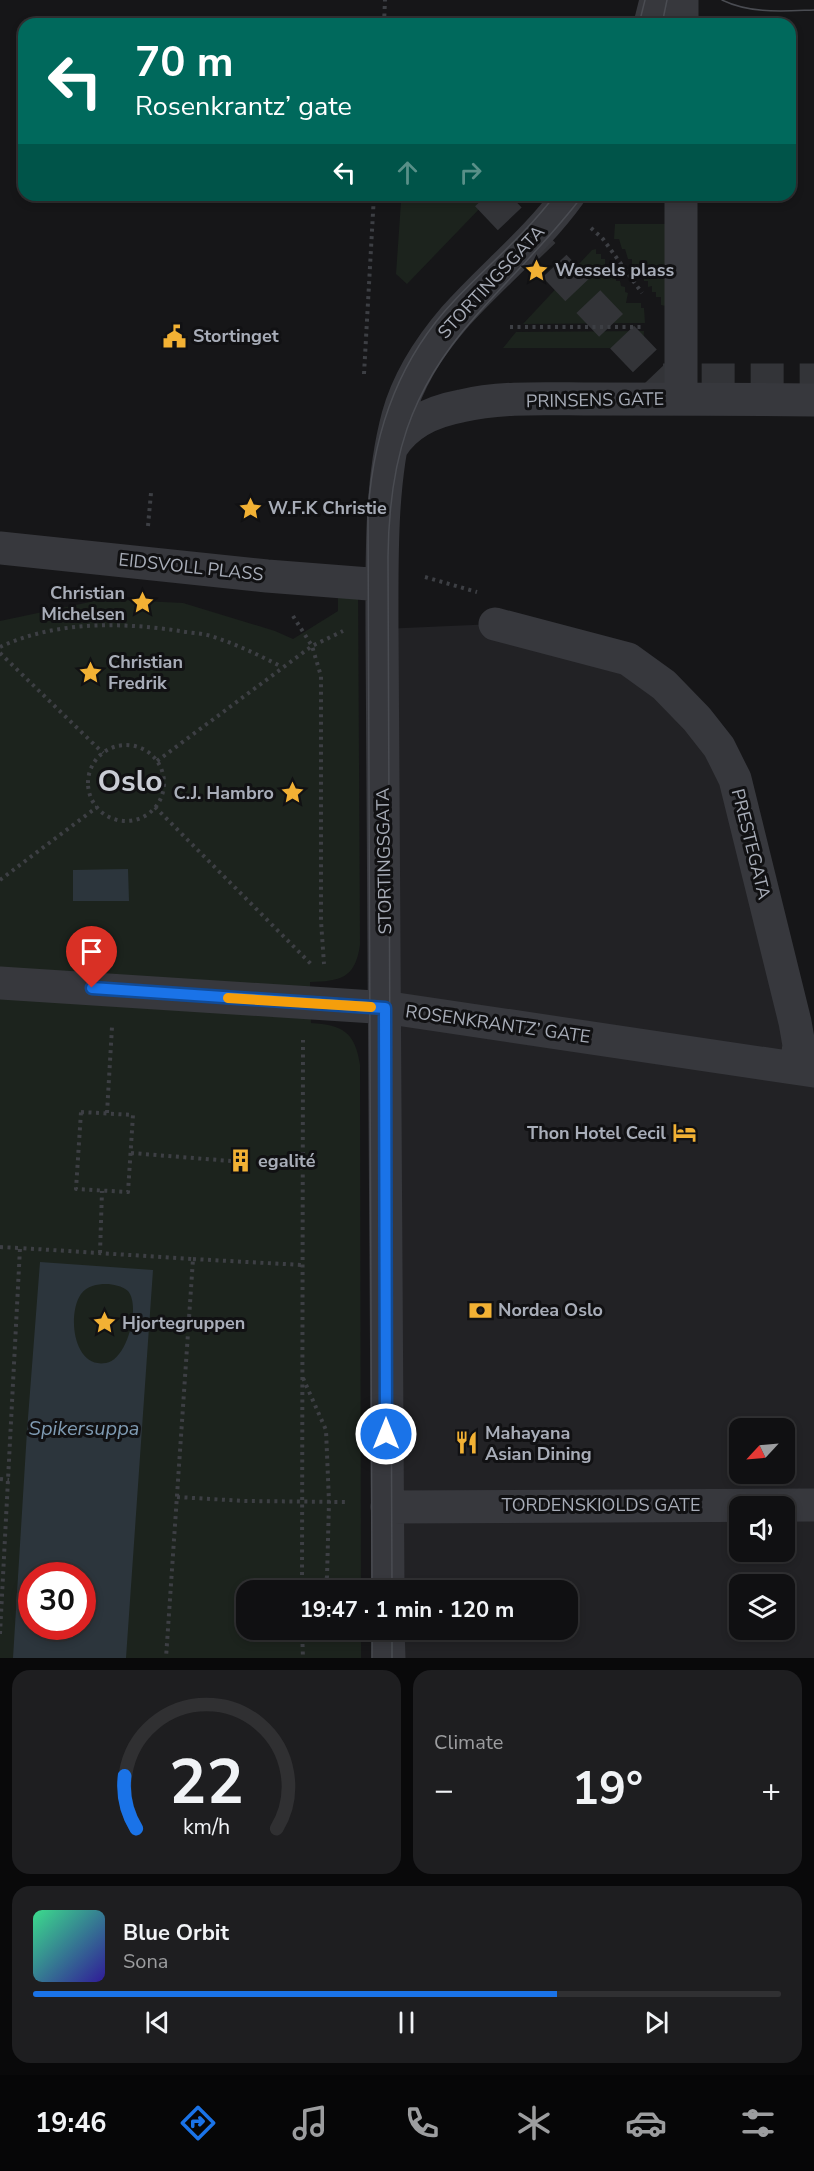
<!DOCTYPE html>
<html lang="en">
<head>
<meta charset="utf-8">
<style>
  body { margin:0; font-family:"Nunito Sans",sans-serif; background:#1e1e20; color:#f1f3f6; height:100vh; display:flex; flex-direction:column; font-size:22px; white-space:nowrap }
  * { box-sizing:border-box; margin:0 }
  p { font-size:20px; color:#9c9d9f }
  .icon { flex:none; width:33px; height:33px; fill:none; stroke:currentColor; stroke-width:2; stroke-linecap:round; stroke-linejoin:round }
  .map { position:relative; height:1658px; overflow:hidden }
  .panel { display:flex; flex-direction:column; gap:12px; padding:12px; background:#09090a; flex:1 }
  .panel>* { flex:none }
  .hud { position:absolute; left:18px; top:18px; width:778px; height:183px; border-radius:18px; box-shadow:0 3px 9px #0003,0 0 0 2px #303032; background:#00695c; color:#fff; overflow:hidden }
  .needle { width:39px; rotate:244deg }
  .buttons { position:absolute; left:729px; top:1418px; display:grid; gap:12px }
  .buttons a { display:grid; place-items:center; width:66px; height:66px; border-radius:12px; background:#101012; box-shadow:0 3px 9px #0003,0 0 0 2px #303032; font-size:30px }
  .speed { position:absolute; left:18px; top:1562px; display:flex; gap:12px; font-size:30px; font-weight:700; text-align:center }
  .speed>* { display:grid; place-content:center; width:78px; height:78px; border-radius:50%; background:#101012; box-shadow:0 3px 9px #0003,0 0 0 2px #303032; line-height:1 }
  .speed .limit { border:9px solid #d22; background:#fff; color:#111 }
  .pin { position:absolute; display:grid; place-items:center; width:51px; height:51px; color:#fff; margin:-62px -26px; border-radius:50% 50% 50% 0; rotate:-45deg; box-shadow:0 0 6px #0007 }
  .pin .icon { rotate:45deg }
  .me { position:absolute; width:66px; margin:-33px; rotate:0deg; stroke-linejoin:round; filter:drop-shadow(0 0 4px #0008) }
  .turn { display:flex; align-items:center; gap:21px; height:126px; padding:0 18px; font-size:27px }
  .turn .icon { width:78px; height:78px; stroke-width:2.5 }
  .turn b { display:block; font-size:42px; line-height:51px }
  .lanes { display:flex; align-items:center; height:57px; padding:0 18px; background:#0003; justify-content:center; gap:30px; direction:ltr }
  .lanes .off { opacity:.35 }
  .big { font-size:45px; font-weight:700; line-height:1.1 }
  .panel .card { flex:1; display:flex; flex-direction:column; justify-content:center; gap:9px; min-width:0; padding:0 21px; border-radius:18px; background:#1e1e20 }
  .panel .dial { align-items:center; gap:0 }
  .dial svg { height:156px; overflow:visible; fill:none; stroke:#303032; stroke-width:7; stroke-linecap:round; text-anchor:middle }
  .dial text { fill:#f1f3f6; stroke:none }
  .song { display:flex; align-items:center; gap:18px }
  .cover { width:72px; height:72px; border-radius:9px; background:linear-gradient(135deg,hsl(150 70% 55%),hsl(250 70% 35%)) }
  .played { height:6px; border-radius:3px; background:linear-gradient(90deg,#1a73e8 70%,#303032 70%) }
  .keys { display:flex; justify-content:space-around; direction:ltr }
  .heat { display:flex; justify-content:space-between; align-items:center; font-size:33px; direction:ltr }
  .panel .tiles { flex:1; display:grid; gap:12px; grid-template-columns:1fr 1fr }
  .card:last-child { grid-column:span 2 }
  .trip { position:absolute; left:236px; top:1580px; width:342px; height:60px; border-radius:18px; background:#101012; box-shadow:0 3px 9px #0003,0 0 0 2px #303032; font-weight:700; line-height:60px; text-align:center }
  .tab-bar { display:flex; height:96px; justify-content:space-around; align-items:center; background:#060607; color:#9c9d9f }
  .tab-bar .icon { width:42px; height:42px }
  .tab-bar .active { color:#1a73e8 }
  .tab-bar b { font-size:27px; color:#f1f3f6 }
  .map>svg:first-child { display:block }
</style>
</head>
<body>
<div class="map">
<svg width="814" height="1658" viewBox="0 0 814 1658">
  <rect width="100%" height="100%" fill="#161618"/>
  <!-- built -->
  <path fill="#222225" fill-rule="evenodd" d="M495,624L628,659L719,747L814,1071V1658H389L388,1629H567V1590H388L382,629ZM740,1428H784V1473H740ZM740,1506H784V1551H740ZM740,1584H784V1629H740Z"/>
  <!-- green -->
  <path fill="#1c231d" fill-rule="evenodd" d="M401,202L483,203L484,204L407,284L396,274Z
    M615,224H667L666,306L661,305V297H656V292H652V286L648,287V281H644V277H640V271L637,270V266H632V259H628L625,249H622L619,239H614Z
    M596,249V254H601V259H605V265H609L612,276H616V281H620L621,286L625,287V292L628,293L626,303H641V308H644L645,323L523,324L592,250Z
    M644,331L643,348H503L516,332Z
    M338,581L358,583L360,945C355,979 340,981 310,982L311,1023C343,1025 355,1032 360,1065L361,1590H246V1629H361V1658H0V621L104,599L183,603L275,631L293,639L338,611ZM32,1575H82V1626H32Z"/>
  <!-- water -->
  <path fill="#2c353c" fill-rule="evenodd" d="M128,869L129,901H73V870Z
    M40,1262L153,1270L126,1658H13L27,1431ZM106,1284C113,1284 122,1286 128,1291C141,1306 127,1360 106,1363C73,1369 67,1314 81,1294C87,1286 97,1284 106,1284ZM32,1575H82V1626H32Z"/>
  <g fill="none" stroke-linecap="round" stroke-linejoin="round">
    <!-- minor-tunnel -->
    <path stroke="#333438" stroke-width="33" stroke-dasharray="33 16" stroke-linecap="butt" d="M487,195L663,380H814"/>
    <!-- path -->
    <path stroke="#3d3f44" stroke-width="4" stroke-dasharray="3 4.5" stroke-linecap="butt" d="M384,24L385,0
      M591,228L603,239L642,293
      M510,327H643
      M364,374L374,195
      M148,526L151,493
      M425,577L477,592
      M293,616L312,646L321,676V921L324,964
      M0,647C55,621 121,622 180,631C190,633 201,633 211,636C236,644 259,655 282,667
      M0,653L103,753
      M88 783a38 38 0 1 1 76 0a38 38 0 1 1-76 0Z
      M157,761L312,646L343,631
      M155,807L311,964
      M0,880L97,807
      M81,1112L133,1115L128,1192L76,1189Z
      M107,1113L112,1027
      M131,1153L231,1161
      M0,1247L20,1248
      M100,1253L102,1191
      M193,1259L302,1265
      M303,1378L326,1430L329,1502L327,1577L321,1590
      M0,1479L9,1480
      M177,1497L245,1501L346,1502
      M302,1590L303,1040
      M302,1629L303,1658
      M0,1634L20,1248L193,1259L166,1658"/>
    <!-- minor -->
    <path stroke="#37383d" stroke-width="33" d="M650,24L656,0
      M682,24V0
      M681,399V195
      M392,447C407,423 434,411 461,406C503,396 550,399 594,399C667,399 741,399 814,400
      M0,548L267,576L382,585
      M495,624L628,659L664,685L697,719L719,747L735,779L795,1022L799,1045L796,1068
      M0,983L390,1008L814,1071
      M387,1507L814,1505
      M388,1590L382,629C382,560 380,483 398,416C408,380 430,346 454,318C491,276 536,241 569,195
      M388,1629L389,1658"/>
    <!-- tram -->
    <path stroke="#4a4c52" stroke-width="1.5" d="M722,0C751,14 783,11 814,10
      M639,24L645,0
      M662,24L667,0
      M372,1590L368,513C373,434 398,360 454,301C488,265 525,235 555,195
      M392,1590L388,557C389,461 409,391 474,318C510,277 550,239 583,195
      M372,1629V1658
      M392,1629V1658"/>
  </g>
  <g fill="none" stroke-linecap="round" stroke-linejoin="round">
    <defs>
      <path id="route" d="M92,988L385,1008L386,1434"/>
    </defs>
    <!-- route casing -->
    <use href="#route" stroke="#114b97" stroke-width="15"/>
    <!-- route -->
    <use href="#route" stroke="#1a73e8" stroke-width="10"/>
    <!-- slow -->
    <path stroke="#f59e0b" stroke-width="10" d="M228,998L371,1007"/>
  </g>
  <!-- icons -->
  <defs>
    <symbol id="sight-bare" viewBox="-9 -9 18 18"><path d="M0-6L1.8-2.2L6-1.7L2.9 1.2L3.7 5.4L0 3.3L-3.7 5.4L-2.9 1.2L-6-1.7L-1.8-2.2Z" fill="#f2b134" stroke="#111113" stroke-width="2.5" paint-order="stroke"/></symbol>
    <symbol id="civic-bare" viewBox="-9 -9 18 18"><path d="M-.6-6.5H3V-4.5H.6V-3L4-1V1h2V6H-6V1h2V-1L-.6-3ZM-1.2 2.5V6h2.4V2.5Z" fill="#f2b134" stroke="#111113" stroke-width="2.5" paint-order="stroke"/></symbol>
    <symbol id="hotel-bare" viewBox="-9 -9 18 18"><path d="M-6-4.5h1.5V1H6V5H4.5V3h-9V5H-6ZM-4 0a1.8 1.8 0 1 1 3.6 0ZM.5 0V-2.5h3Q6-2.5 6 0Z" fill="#f2b134" stroke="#111113" stroke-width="2.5" paint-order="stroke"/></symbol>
    <symbol id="building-bare" viewBox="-9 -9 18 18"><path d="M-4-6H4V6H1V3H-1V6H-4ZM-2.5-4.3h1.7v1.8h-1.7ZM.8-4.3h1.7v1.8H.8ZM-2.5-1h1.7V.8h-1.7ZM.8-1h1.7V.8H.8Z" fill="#f2b134" stroke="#111113" stroke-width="2.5" paint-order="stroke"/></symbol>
    <symbol id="bank-bare" viewBox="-9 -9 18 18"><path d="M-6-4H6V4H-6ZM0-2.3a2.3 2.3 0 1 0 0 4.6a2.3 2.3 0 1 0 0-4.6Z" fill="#f2b134" stroke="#111113" stroke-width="2.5" paint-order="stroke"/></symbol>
    <symbol id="restaurant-bare" viewBox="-9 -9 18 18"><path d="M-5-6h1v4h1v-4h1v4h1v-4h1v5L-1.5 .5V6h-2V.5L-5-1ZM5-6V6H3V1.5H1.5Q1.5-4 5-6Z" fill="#f2b134" stroke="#111113" stroke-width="2.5" paint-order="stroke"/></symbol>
  </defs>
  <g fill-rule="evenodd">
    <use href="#sight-bare" x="520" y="254" width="33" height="33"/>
    <use href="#civic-bare" x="158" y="320" width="33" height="33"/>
    <use href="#sight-bare" x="234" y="492" width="33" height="33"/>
    <use href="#sight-bare" x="126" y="586" width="33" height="33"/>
    <use href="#sight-bare" x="74" y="656" width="33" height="33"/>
    <use href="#sight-bare" x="276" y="776" width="33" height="33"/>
    <use href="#hotel-bare" x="668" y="1116" width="33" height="33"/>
    <use href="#building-bare" x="224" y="1144" width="33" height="33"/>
    <use href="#bank-bare" x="464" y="1294" width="33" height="33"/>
    <use href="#sight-bare" x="88" y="1306" width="33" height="33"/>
    <use href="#restaurant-bare" x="450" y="1426" width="33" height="33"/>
  </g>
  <g text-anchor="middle" stroke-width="6" stroke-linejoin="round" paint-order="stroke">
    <!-- poi labels -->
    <g font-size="18" font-weight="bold" fill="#a8adb8" stroke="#111113" text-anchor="start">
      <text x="555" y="276">Wessels plass</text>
      <text x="193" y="342">Stortinget</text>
      <text x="268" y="514">W.F.K Christie</text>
      <text x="125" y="599" text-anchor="end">Christian<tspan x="125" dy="21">Michelsen</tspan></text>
      <text x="108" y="668">Christian<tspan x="108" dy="21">Fredrik</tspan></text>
      <text x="274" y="799" text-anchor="end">C.J. Hambro</text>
      <text x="666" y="1139" text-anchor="end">Thon Hotel Cecil</text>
      <text x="258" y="1167">egalité</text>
      <text x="498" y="1316">Nordea Oslo</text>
      <text x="122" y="1329">Hjortegruppen</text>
      <text x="485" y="1439">Mahayana<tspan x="485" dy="21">Asian Dining</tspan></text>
    </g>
    <!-- street labels -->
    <g font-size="18" fill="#a8adb8" stroke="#111113">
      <text transform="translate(491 282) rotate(-47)" y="6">STORTINGSGATA</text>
      <text transform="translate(595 400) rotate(-1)" y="6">PRINSENS GATE</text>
      <text transform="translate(191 567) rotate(6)" y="6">EIDSVOLL PLASS</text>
      <text transform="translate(751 844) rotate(76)" y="6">PRESTEGATA</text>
      <text transform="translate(384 861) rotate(-91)" y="6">STORTINGSGATA</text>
      <text transform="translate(498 1024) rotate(8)" y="6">ROSENKRANTZ’ GATE</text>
      <text x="601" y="1511">TORDENSKIOLDS GATE</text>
    </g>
    <!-- water labels -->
    <g font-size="20" font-style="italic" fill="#7f9bb3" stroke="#111113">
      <text x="84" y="1435">Spikersuppa</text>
    </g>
    <!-- town labels -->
    <g font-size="30" font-weight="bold" fill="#c9ccd4" stroke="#111113">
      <text x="130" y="791">Oslo</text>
    </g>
  </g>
</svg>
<div class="buttons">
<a><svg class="needle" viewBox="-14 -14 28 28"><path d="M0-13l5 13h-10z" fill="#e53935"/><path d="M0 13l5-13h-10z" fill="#9c9d9f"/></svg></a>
<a><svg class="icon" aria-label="sound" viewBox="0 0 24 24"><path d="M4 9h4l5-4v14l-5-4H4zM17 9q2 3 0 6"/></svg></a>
<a><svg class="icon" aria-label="layers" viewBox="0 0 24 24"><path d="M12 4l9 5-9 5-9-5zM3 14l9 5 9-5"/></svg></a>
</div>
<div class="speed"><div class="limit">30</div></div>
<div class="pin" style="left:92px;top:988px;background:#d93025"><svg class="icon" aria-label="arrive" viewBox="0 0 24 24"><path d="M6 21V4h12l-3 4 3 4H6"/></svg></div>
<svg class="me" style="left:386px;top:1434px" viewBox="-20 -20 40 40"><circle r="17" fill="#1a73e8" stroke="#fff" stroke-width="3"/><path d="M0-11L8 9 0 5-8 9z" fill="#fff"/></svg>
<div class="trip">19:47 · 1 min · 120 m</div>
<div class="hud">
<div class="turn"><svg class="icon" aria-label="left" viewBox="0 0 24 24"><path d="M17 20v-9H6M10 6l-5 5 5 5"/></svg><div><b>70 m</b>Rosenkrantz’ gate</div></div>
<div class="lanes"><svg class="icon" aria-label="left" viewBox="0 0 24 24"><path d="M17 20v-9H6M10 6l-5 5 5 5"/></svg><svg class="icon off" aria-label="ahead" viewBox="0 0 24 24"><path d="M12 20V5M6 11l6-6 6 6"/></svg><svg class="icon off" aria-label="right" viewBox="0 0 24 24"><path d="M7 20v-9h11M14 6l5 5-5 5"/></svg></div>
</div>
</div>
<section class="panel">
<div class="tiles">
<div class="card dial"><svg viewBox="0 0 100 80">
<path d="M14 69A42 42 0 1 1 86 69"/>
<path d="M14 69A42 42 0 0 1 8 42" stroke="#1a73e8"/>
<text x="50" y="56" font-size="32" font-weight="700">22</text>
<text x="50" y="72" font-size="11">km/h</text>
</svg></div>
<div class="card"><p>Climate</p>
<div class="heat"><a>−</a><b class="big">19°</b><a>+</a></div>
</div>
<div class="card">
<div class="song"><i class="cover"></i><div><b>Blue Orbit</b><p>Sona</p></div></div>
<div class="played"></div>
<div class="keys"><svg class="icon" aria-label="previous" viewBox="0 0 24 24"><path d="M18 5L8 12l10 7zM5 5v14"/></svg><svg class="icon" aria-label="pause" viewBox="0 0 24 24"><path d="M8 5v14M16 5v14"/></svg><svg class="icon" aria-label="next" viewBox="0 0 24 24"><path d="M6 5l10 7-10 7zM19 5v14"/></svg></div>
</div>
</div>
</section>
<nav class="tab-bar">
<b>19:46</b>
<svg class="icon active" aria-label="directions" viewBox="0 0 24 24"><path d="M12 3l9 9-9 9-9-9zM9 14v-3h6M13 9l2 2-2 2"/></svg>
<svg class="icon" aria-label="music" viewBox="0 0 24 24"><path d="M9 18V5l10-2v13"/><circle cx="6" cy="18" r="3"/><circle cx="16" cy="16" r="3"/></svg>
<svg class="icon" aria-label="phone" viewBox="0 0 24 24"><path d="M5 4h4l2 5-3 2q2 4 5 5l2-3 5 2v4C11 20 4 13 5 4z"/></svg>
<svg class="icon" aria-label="climate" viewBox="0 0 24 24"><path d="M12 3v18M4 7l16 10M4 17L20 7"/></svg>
<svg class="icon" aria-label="car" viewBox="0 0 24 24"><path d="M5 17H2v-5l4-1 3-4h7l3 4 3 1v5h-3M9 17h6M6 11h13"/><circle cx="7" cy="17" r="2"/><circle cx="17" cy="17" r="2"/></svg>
<svg class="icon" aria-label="filters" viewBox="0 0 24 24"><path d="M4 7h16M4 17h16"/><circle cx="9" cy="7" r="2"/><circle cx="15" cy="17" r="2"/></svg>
</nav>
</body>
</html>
